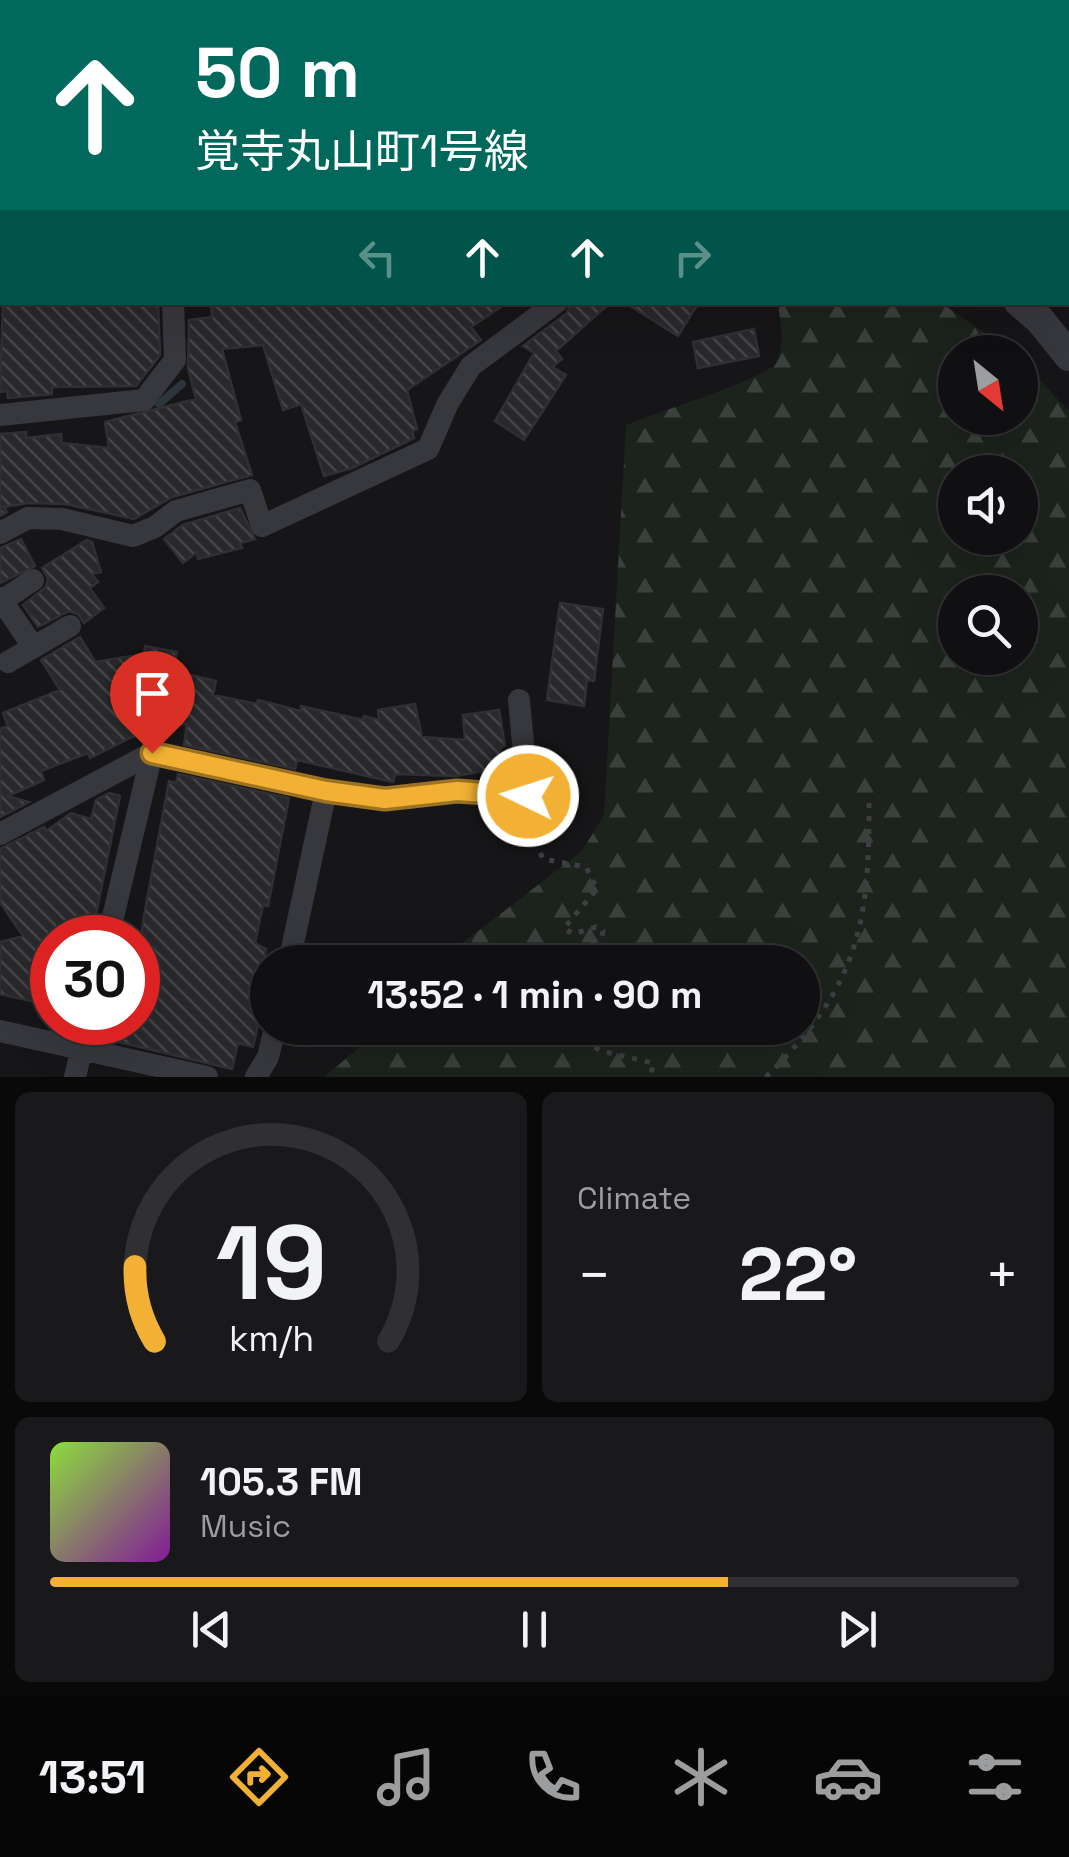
<!DOCTYPE html>
<html lang="en">
<head>
<meta charset="utf-8">
<style>
  body { margin:0; font-family:"Space Grotesk","Noto Sans JP",sans-serif; background:#19191b; color:#f1f3f6; height:100vh; display:flex; flex-direction:column; font-size:38px; white-space:nowrap }
  * { box-sizing:border-box; margin:0 }
  p { font-size:32px; color:#9c9d9f }
  .icon { flex:none; width:55px; height:55px; fill:none; stroke:currentColor; stroke-width:2; stroke-linecap:round; stroke-linejoin:round }
  .map { position:relative; height:1077px; overflow:hidden }
  .drawer { display:flex; flex-direction:column; gap:15px; padding:15px; background:#09090a; flex:1 }
  .drawer>* { flex:none }
  .guide { position:absolute; left:0px; top:0px; width:1070px; height:305px; box-shadow:0 10px 40px #0002,0 0 0 2px #303032; background:#00695c; color:#fff; overflow:hidden }
  .needle { width:65px; rotate:150deg }
  .controls { position:absolute; left:938px; top:335px; display:grid; gap:20px }
  .controls a { display:grid; place-items:center; width:100px; height:100px; border-radius:50%; background:#101012; box-shadow:0 10px 40px #0002,0 0 0 2px #303032; font-size:50px }
  .speed { position:absolute; left:30px; top:915px; display:flex; gap:20px; font-size:50px; font-weight:700; text-align:center }
  .speed>* { display:grid; place-content:center; width:130px; height:130px; border-radius:50%; background:#101012; box-shadow:0 10px 40px #0002,0 0 0 2px #303032; line-height:1 }
  .speed .limit { border:15px solid #d22; background:#fff; color:#111 }
  .pin { position:absolute; display:grid; place-items:center; width:85px; height:85px; color:#fff; margin:-102px -42px; border-radius:50% 50% 50% 0; rotate:-45deg; box-shadow:0 0 10px #0007 }
  .pin .icon { rotate:45deg }
  .me { position:absolute; width:110px; margin:-55px; rotate:274deg; stroke-linejoin:round; filter:drop-shadow(0 0 8px #0008) }
  .turn { display:flex; align-items:center; gap:35px; height:210px; padding:0 30px; font-size:45px }
  .turn .icon { width:130px; height:130px; stroke-width:2.5 }
  .turn b { display:block; font-size:70px; line-height:85px }
  .lanes { display:flex; align-items:center; height:95px; padding:0 30px; background:#0003; justify-content:center; gap:50px; direction:ltr }
  .lanes .off { opacity:.35 }
  .big { font-size:75px; font-weight:700; line-height:1.1 }
  .drawer .card { flex:1; display:flex; flex-direction:column; justify-content:center; gap:15px; min-width:0; padding:0 35px; border-radius:15px; background:#19191b }
  .drawer .dial { align-items:center; gap:0 }
  .dial svg { height:260px; overflow:visible; fill:none; stroke:#303032; stroke-width:7; stroke-linecap:round; text-anchor:middle }
  .dial text { fill:#f1f3f6; stroke:none }
  .song { display:flex; align-items:center; gap:30px }
  .cover { width:120px; height:120px; border-radius:15px; background:linear-gradient(135deg,hsl(90 70% 55%),hsl(290 70% 35%)) }
  .played { height:10px; border-radius:5px; background:linear-gradient(90deg,#f2b134 70%,#303032 70%) }
  .keys { display:flex; justify-content:space-around; direction:ltr }
  .heat { display:flex; justify-content:space-between; align-items:center; font-size:55px; direction:ltr }
  .drawer .tiles { flex:1; display:grid; gap:15px; grid-template-columns:1fr 1fr }
  .card:last-child { grid-column:span 2 }
  .trip { position:absolute; left:250px; top:945px; width:570px; height:100px; border-radius:50px; background:#101012; box-shadow:0 10px 40px #0002,0 0 0 2px #303032; font-weight:700; line-height:100px; text-align:center }
  .tabs { display:flex; height:160px; justify-content:space-around; align-items:center; background:#060607; color:#9c9d9f }
  .tabs .icon { width:70px; height:70px }
  .tabs .active { color:#f2b134 }
  .tabs b { font-size:45px; color:#f1f3f6 }
  .map>svg:first-child { display:block }
</style>
</head>
<body>
<div class="map">
<svg width="1069" height="1077" viewBox="0 0 1069 1077">
  <defs>
    <pattern id="forest-firs" width="22" height="20" patternUnits="userSpaceOnUse" patternTransform="scale(2.5)"><rect width="22" height="20" fill="#1c231d"/><path d="M5 1l3.5 6h-7zM16 11l3.5 6h-7z" fill="#3a403c"/></pattern>
    <pattern id="building-back-hatch" width="6" height="6" patternUnits="userSpaceOnUse" patternTransform="scale(2.5)"><rect width="6" height="6" fill="#29292c"/><path d="M-1 5l2 2M0 0l6 6M5-1l2 2" fill="none" stroke="#454548"/></pattern>
  </defs>
  <rect width="100%" height="100%" fill="#161618"/>
  <!-- forest -->
  <path fill="url(#forest-firs)" fill-rule="evenodd" d="M778,303H941L1013,352H955V418H1020V360L1069,411V1077H324L383,1028H802V962H438L582,851L604,815L626,425C652,414 766,378 775,364C786,347 780,321 778,303ZM955,472H1020V538H955ZM955,592H1020V658H955Z"/>
  <g fill="none" stroke-linecap="round" stroke-linejoin="round">
    <!-- stream -->
    <path stroke="#2c353c" stroke-width="8" d="M1031,2L1032,0
      M159,404L182,384"/>
  </g>
  <!-- building -->
  <path fill="url(#building-back-hatch)" stroke="#303034" stroke-width="2.5" d="M3,302H158L160,355L136,386L52,387V394L8,398L7,391L0,392Z
    M211,302H508L471,327L481,340L407,390L417,429L412,431L414,438L352,468L324,476L301,404L283,410L263,345L222,349L241,420L235,422L252,475L172,497L134,519L66,504L28,503L4,507L7,512L0,516V434L26,432V438L61,434L62,443L109,448L105,422L196,399L188,368L189,320L212,317Z
    M572,302H611L556,351L562,359L552,367L566,375L524,440L495,421L534,353L523,346L566,314Z
    M624,302H699L678,336Z
    M754,329L759,356L698,368L693,342Z
    M240,508L255,539L240,543L242,548L198,559L197,552L183,563L164,539L183,525Z
    M21,539L35,566L0,583V548Z
    M87,540L92,542L101,572L92,574L98,582L90,588L104,608L84,623L78,614L69,611L38,627L23,605L46,587L48,578L42,568Z
    M560,603L603,609L594,681L587,680L584,706L547,700Z
    M80,637L95,662L144,654L145,646L177,652L173,671L216,681L213,695L257,704L258,700L301,711V706L363,720L364,716L379,720L378,710L415,704L422,737L465,740L463,715L499,710L505,746L500,747L502,763L499,768L456,776L395,774L393,782L297,760L295,769L184,745L187,724L173,725L130,738L90,758L88,753L41,771L44,780L8,796L29,802L0,817V729L8,726L3,713L60,690L41,660Z
    M178,774L289,798L268,906L263,905L255,943L266,949L258,988L266,990L253,1047L238,1043L232,1069L115,1041L120,1022H138V959L144,916L169,781L176,783Z
    M109,793L120,796L97,910L89,938H52V1006L0,994V942L23,936L0,902V849L44,827L46,831L71,813L91,819L96,800Z"/>
  <g fill="none" stroke-linecap="round" stroke-linejoin="round">
    <!-- path -->
    <path stroke="#3d3f44" stroke-width="5" stroke-dasharray="5 8" stroke-linecap="butt" d="M525,817L543,859L586,867L597,889L564,928L573,934L596,927L603,931L602,937L552,962
      M561,1028L601,1051L653,1063L651,1077
      M766,1077C860,985 870,922 869,795"/>
    <!-- minor -->
    <path stroke="#37383d" stroke-width="22" d="M238,0V2
      M425,0L426,2
      M0,217H2
      M0,415L144,400L175,360L173,302
      M0,533L28,518L62,519L133,536L155,527L176,511L250,490L262,526L428,449L448,403L471,366L557,302
      M0,598L32,645
      M0,602L33,580
      M8,662L70,626
      M326,791L385,799L457,791L528,796L519,700
      M0,834L152,753L326,791L289,962
      M108,938L152,753
      M0,1031L207,1077
      M75,1077L88,1022
      M256,1077L268,1057L275,1028"/>
    <!-- tertiary -->
    <path stroke="#37383d" stroke-width="30" d="M517,0L521,2
      M1019,302L1040,320L1069,356"/>
  </g>
  <g fill="none" stroke-linecap="round" stroke-linejoin="round">
    <defs>
      <path id="route" d="M152,753L326,791L385,799L457,791L528,796"/>
    </defs>
    <!-- route casing -->
    <use href="#route" stroke="#9d7322" stroke-width="25"/>
    <!-- route -->
    <use href="#route" stroke="#f2b134" stroke-width="18"/>
  </g>
</svg>
<div class="controls">
<a><svg class="needle" viewBox="-14 -14 28 28"><path d="M0-13l5 13h-10z" fill="#e53935"/><path d="M0 13l5-13h-10z" fill="#9c9d9f"/></svg></a>
<a><svg class="icon" aria-label="sound" viewBox="0 0 24 24"><path d="M4 9h4l5-4v14l-5-4H4zM17 9q2 3 0 6"/></svg></a>
<a><svg class="icon" aria-label="search" viewBox="0 0 24 24"><circle cx="10" cy="10" r="6"/><path d="M15 15l6 6"/></svg></a>
</div>
<div class="speed"><div class="limit">30</div></div>
<div class="pin" style="left:152px;top:753px;background:#d93025"><svg class="icon" aria-label="arrive" viewBox="0 0 24 24"><path d="M6 21V4h12l-3 4 3 4H6"/></svg></div>
<svg class="me" style="left:528px;top:796px" viewBox="-20 -20 40 40"><circle r="17" fill="#f2b134" stroke="#fff" stroke-width="3"/><path d="M0-11L8 9 0 5-8 9z" fill="#fff"/></svg>
<div class="trip">13:52 · 1 min · 90 m</div>
<div class="guide">
<div class="turn"><svg class="icon" aria-label="ahead" viewBox="0 0 24 24"><path d="M12 20V5M6 11l6-6 6 6"/></svg><div><b>50 m</b>覚寺丸山町1号線</div></div>
<div class="lanes"><svg class="icon off" aria-label="left" viewBox="0 0 24 24"><path d="M17 20v-9H6M10 6l-5 5 5 5"/></svg><svg class="icon" aria-label="ahead" viewBox="0 0 24 24"><path d="M12 20V5M6 11l6-6 6 6"/></svg><svg class="icon" aria-label="ahead" viewBox="0 0 24 24"><path d="M12 20V5M6 11l6-6 6 6"/></svg><svg class="icon off" aria-label="right" viewBox="0 0 24 24"><path d="M7 20v-9h11M14 6l5 5-5 5"/></svg></div>
</div>
</div>
<section class="drawer">
<div class="tiles">
<div class="card dial"><svg viewBox="0 0 100 80">
<path d="M14 69A42 42 0 1 1 86 69"/>
<path d="M14 69A42 42 0 0 1 8 46" stroke="#f2b134"/>
<text x="50" y="56" font-size="32" font-weight="700">19</text>
<text x="50" y="72" font-size="11">km/h</text>
</svg></div>
<div class="card"><p>Climate</p>
<div class="heat"><a>−</a><b class="big">22°</b><a>+</a></div>
</div>
<div class="card">
<div class="song"><i class="cover"></i><div><b>105.3 FM</b><p>Music</p></div></div>
<div class="played"></div>
<div class="keys"><svg class="icon" aria-label="previous" viewBox="0 0 24 24"><path d="M18 5L8 12l10 7zM5 5v14"/></svg><svg class="icon" aria-label="pause" viewBox="0 0 24 24"><path d="M8 5v14M16 5v14"/></svg><svg class="icon" aria-label="next" viewBox="0 0 24 24"><path d="M6 5l10 7-10 7zM19 5v14"/></svg></div>
</div>
</div>
</section>
<nav class="tabs">
<b>13:51</b>
<svg class="icon active" aria-label="directions" viewBox="0 0 24 24"><path d="M12 3l9 9-9 9-9-9zM9 14v-3h6M13 9l2 2-2 2"/></svg>
<svg class="icon" aria-label="music" viewBox="0 0 24 24"><path d="M9 18V5l10-2v13"/><circle cx="6" cy="18" r="3"/><circle cx="16" cy="16" r="3"/></svg>
<svg class="icon" aria-label="phone" viewBox="0 0 24 24"><path d="M5 4h4l2 5-3 2q2 4 5 5l2-3 5 2v4C11 20 4 13 5 4z"/></svg>
<svg class="icon" aria-label="climate" viewBox="0 0 24 24"><path d="M12 3v18M4 7l16 10M4 17L20 7"/></svg>
<svg class="icon" aria-label="car" viewBox="0 0 24 24"><path d="M5 17H2v-5l4-1 3-4h7l3 4 3 1v5h-3M9 17h6M6 11h13"/><circle cx="7" cy="17" r="2"/><circle cx="17" cy="17" r="2"/></svg>
<svg class="icon" aria-label="filters" viewBox="0 0 24 24"><path d="M4 7h16M4 17h16"/><circle cx="9" cy="7" r="2"/><circle cx="15" cy="17" r="2"/></svg>
</nav>
</body>
</html>
